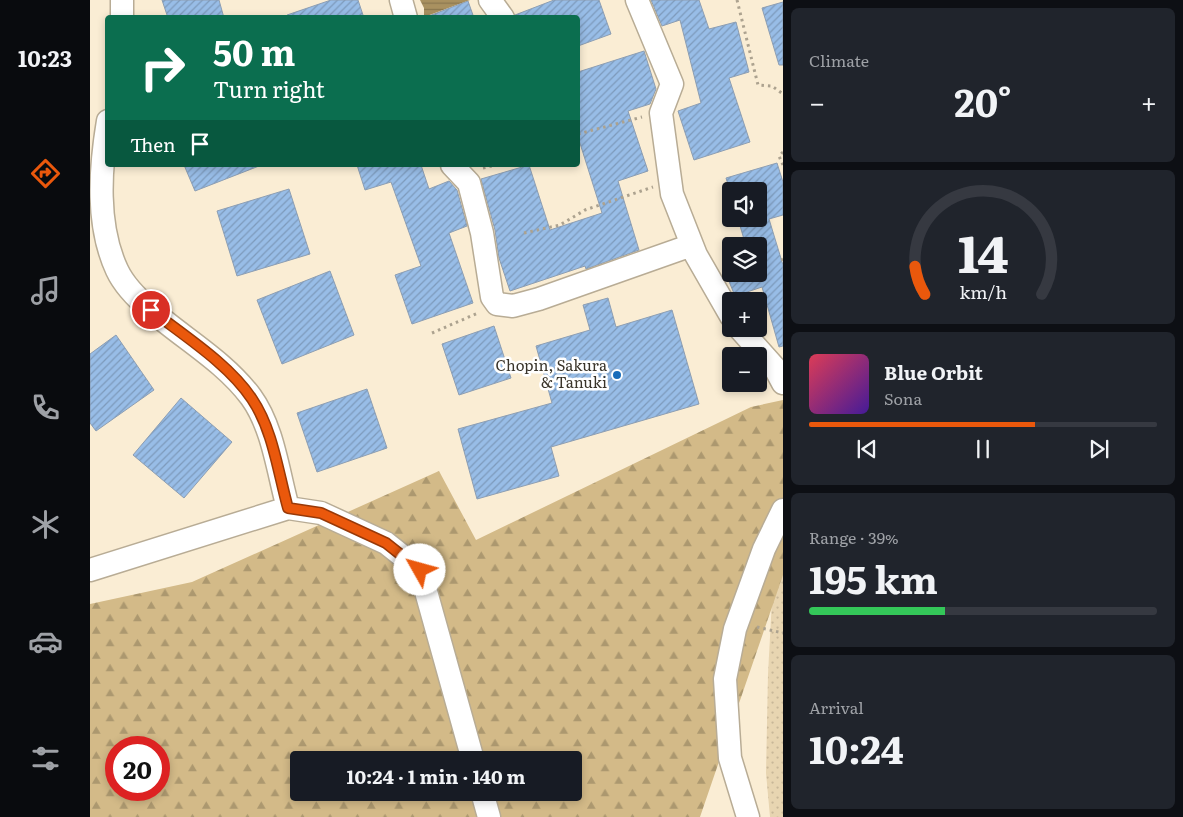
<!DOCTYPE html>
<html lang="en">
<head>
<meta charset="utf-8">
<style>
  body { margin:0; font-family:Literata,serif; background:#20242c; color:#f1f3f6; height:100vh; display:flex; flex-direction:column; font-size:19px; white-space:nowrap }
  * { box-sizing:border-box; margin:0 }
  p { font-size:16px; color:#9ea1a6 }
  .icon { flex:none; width:28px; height:28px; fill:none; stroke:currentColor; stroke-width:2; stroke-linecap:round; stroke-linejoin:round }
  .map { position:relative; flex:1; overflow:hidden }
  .panel { display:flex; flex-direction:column; gap:8px; padding:8px; background:#0d0f14; width:400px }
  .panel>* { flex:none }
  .banner { position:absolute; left:15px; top:15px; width:475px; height:152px; border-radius:5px; box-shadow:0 2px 8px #0003; background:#0b6e4f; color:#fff; overflow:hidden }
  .fabs { position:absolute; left:632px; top:182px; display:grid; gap:10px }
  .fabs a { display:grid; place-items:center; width:45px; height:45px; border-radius:5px; background:#171b24; box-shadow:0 2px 8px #0003; font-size:25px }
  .speed { position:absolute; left:15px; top:736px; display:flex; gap:10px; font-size:25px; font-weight:700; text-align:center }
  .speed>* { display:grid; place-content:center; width:65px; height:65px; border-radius:50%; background:#171b24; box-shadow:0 2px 8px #0003; line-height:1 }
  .speed .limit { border:8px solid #d22; background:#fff; color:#111 }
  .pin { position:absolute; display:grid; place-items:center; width:42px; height:42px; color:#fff; margin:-21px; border:2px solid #fff; border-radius:50%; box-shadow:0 1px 5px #0007 }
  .me { position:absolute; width:55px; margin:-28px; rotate:308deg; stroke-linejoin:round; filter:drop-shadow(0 0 4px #0008) }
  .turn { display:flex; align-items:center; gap:18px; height:105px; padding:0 25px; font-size:22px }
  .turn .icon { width:65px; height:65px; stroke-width:2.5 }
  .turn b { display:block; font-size:35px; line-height:42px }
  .then { display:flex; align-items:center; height:48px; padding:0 25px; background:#0003; gap:10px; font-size:19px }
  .big { font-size:38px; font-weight:700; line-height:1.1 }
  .panel .widget { flex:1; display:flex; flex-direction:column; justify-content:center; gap:8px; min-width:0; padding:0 18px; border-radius:8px; background:#20242c }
  .panel .dial { align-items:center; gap:0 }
  .dial svg { height:130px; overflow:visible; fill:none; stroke:#363941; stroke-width:7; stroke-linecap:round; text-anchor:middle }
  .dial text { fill:#f1f3f6; stroke:none }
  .song { display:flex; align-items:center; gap:15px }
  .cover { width:60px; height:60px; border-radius:8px; background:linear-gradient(135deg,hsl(350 70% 55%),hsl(260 70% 35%)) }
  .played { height:5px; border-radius:2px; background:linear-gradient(90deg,#ea580c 65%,#363941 65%) }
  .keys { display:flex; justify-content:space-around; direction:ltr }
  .heat { display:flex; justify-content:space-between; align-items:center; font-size:28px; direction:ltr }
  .charge { height:8px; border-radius:4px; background:linear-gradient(90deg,#34c759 39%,#363941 0) }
  .trip { position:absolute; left:200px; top:751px; width:292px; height:50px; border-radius:5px; background:#171b24; box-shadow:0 2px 8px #0003; font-weight:700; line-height:50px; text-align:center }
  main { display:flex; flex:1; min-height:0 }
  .tabs { display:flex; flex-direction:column; width:90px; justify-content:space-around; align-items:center; background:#090b0e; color:#9ea1a6 }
  .tabs .icon { width:35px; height:35px }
  .tabs .current { color:#ea580c }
  .tabs b { font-size:22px; color:#f1f3f6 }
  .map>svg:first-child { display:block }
</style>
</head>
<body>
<main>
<nav class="tabs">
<b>10:23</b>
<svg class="icon current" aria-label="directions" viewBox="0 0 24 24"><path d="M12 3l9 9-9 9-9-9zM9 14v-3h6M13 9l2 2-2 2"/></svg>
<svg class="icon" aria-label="music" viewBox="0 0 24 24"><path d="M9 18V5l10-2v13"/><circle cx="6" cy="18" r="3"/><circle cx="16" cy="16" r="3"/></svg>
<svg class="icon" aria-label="phone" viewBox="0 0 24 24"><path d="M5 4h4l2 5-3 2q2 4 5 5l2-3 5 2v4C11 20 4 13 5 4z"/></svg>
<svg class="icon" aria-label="climate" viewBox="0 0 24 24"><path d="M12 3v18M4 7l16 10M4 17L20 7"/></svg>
<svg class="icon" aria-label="car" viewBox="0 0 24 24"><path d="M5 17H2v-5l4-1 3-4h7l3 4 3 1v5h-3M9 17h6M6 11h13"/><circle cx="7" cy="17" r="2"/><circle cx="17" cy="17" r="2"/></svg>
<svg class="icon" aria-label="filters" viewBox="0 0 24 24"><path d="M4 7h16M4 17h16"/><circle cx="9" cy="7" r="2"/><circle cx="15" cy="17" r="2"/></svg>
</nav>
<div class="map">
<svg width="693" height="817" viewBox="0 0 693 817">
  <defs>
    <pattern id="green-dots" width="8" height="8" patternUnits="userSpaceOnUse" patternTransform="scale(1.25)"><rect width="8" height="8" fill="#e8d5b1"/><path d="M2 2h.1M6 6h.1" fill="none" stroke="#c8b798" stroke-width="1.8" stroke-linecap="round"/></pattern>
    <pattern id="forest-firs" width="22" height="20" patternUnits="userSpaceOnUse" patternTransform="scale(1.25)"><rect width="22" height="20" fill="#d3ba88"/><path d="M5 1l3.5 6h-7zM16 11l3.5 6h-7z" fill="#ac986f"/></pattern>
    <pattern id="water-rules" width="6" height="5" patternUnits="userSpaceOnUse" patternTransform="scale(1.25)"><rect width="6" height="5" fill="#a99160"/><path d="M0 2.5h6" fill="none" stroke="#8b774f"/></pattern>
    <pattern id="building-hatch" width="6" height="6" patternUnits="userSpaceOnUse" patternTransform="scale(1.25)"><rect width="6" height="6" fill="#98bde7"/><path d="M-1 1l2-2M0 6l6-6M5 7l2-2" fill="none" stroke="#7d9abb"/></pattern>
  </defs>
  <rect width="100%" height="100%" fill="#faedd4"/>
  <!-- green -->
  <path fill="url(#green-dots)" d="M693,563V817H680L676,773L678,674L682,600Z"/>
  <!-- forest -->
  <path fill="url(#forest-firs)" fill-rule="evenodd" d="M693,400V575L610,817H0V604L102,582L349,471L386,540L661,407ZM26,748H69V790H26ZM209,760H484V792H209Z"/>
  <!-- water -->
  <path fill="url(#water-rules)" d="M330,0H380L334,17V8Z"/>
  <!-- building -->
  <path fill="url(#building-hatch)" stroke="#8d9eb2" d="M72,0H129L134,18H78Z
    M241,0H268L274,18H197V15Z
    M464,0H509L521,34L488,46V18H426L425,15Z
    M561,0H609L619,29L646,22L659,72L639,78L660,142L604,160L588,111L611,103L590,20L572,26Z
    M378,1L384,18H339V16Z
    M693,2V65H689L672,8Z
    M554,51L566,89L560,104L538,111L558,171L528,181L549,250L496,269L495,266L420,291L409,258L405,230L391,179L439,165L460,230L512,213L488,137V72Z
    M687,163L693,182V215L679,219L693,265V346L689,347L672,287L645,296L636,274H669V246H656L648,219H669V191H640L636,178Z
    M94,165H169V166L105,191Z
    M267,165H331L339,189L359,181L367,190L377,226L359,233L383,303L322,324L305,275L331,266L301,182L275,190Z
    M199,189L220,254L147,276L127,211Z
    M240,271L264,335L192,364L167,300Z
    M518,298L526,327L582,310L609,404L461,447L469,476L387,499L368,429L462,403L446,346L500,330L493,305Z
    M404,326L421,378L369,395L352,344Z
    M26,335L64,390L6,431L0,423V354Z
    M277,389L297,448L227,472L207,413Z
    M91,398L142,442L94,498L43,455Z"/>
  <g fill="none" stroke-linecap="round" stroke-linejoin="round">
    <defs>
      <path id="minor" d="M32,0V18
        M311,0L316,18
        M400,0L413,18
        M547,0L582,84L571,113L582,194L606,255L641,316
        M18,121C10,169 6,225 27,270C34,285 49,300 61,310C94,339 134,361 161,397C183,427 188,472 198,508
        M362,165L379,183L392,233L402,297L407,304L423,306L449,299L602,245
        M650,329L685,368L693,383
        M0,570L198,508L231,513L296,543L330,570L383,760
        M392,792L399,817
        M658,817L640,758L635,679L645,629L674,549L693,510"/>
    </defs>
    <!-- minor casing -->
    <use href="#minor" stroke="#b8ac95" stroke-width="25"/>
    <!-- path -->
    <path stroke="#aca28f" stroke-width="3" stroke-dasharray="2.5 4" stroke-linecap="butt" d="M647,0L668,85L682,86L693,94
      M488,134L552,117
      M693,152L689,156L693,165
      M393,168L407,165
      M434,233L470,225L495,210L563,187
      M691,260L693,259
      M342,333L388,313
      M667,627L693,633"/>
    <!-- minor -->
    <use href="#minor" stroke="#fff" stroke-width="22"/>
  </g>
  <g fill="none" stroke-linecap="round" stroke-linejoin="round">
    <defs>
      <path id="route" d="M61,310C93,335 139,364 162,399C183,430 188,472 198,508L231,513L296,543L330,570"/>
    </defs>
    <!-- route casing -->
    <use href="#route" stroke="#983908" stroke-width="12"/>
    <!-- route -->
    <use href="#route" stroke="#ea580c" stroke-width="9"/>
  </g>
  <!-- markers -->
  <circle fill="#186cba" stroke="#fff" stroke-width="2" cx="527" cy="375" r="5"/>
  <g text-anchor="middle" stroke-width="5" stroke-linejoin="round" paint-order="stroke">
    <!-- poi labels -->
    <g font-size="15" fill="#39342a" stroke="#fff" text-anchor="end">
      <text x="517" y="371">Chopin, Sakura<tspan x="517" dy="17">&amp; Tanuki</tspan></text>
    </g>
  </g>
</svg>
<div class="fabs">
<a><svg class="icon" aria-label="sound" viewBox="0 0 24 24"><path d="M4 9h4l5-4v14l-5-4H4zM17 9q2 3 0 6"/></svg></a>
<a><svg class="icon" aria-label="layers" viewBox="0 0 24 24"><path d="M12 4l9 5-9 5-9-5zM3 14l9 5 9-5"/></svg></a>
<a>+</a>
<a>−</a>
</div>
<div class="speed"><div class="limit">20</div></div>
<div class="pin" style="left:61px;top:310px;background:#d93025"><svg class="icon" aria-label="arrive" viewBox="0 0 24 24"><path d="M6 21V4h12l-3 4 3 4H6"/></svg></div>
<svg class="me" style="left:330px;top:570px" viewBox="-20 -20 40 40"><circle r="19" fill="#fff"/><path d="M0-13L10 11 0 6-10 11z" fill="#ea580c"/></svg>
<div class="trip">10:24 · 1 min · 140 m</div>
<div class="banner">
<div class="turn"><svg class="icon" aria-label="right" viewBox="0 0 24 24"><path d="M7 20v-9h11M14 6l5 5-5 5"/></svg><div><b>50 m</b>Turn right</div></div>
<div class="then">Then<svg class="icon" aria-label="arrive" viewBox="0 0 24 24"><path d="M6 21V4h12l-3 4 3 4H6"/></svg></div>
</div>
</div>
<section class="panel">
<div class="widget"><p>Climate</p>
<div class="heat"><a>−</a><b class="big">20°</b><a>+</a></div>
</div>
<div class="widget dial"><svg viewBox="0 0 100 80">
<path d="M14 69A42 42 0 1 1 86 69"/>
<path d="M14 69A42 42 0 0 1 8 52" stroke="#ea580c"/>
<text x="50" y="56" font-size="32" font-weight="700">14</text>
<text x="50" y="72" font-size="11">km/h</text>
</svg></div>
<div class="widget">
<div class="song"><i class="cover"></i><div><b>Blue Orbit</b><p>Sona</p></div></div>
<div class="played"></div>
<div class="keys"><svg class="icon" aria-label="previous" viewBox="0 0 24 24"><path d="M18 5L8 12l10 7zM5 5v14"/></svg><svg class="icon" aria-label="pause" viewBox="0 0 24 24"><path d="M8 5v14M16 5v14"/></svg><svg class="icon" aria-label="next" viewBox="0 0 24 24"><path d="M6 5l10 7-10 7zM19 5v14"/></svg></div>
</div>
<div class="widget"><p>Range · 39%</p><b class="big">195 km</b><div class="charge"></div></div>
<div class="widget"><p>Arrival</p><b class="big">10:24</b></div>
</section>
</main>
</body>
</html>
